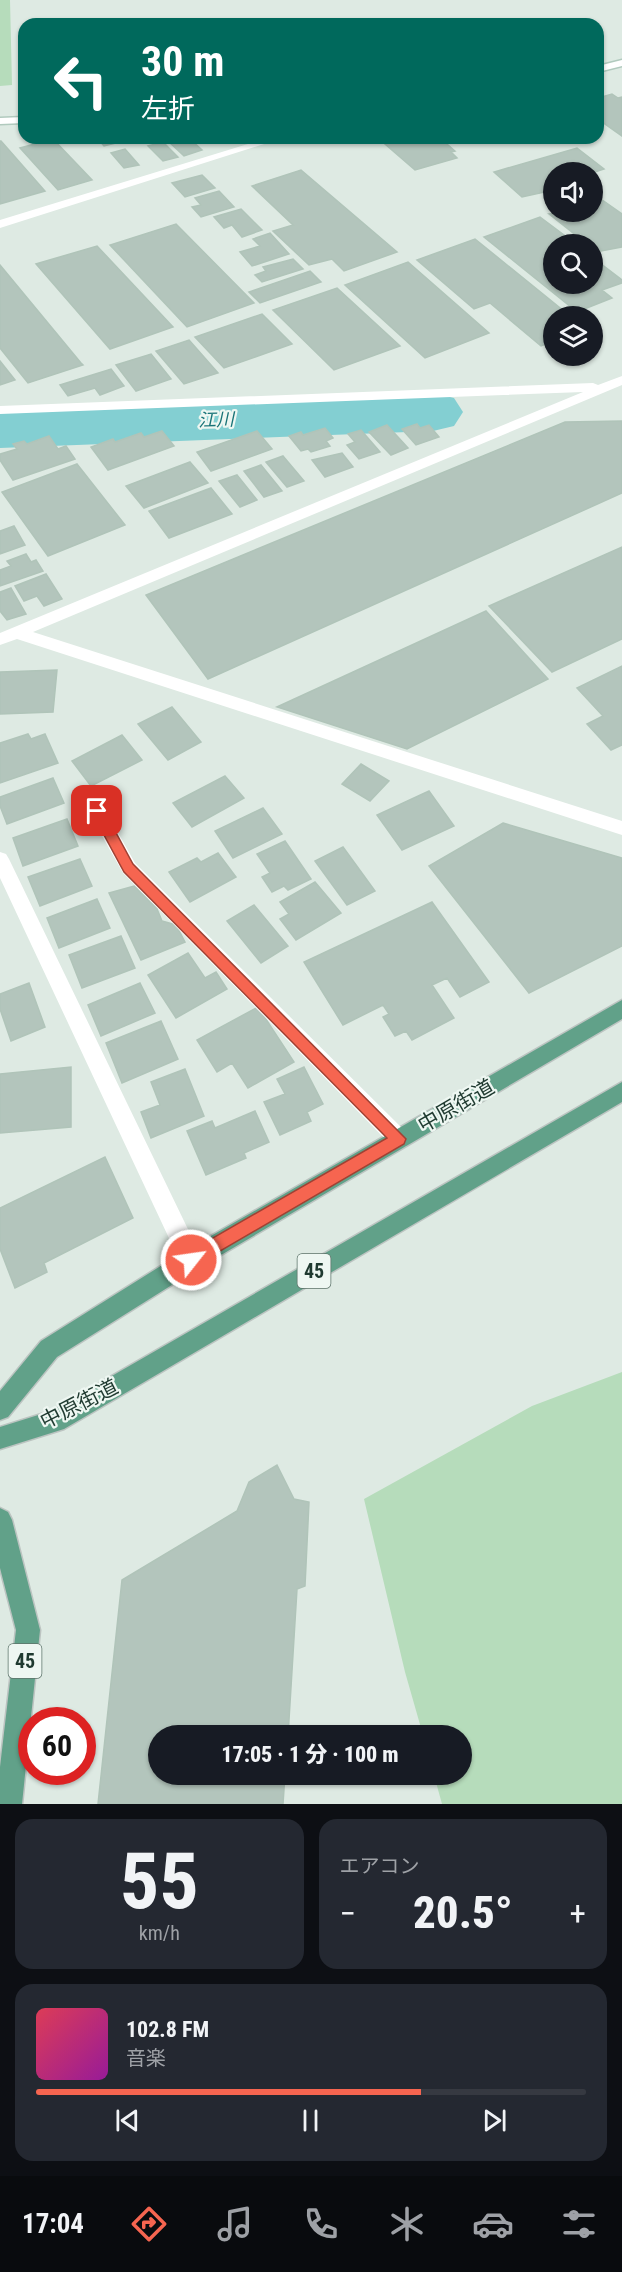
<!DOCTYPE html>
<html lang="ja">
<head>
<meta charset="utf-8">
<style>
  body { margin:0; font-family:"Roboto Condensed","Noto Sans JP",sans-serif; background:#242831; color:#f1f3f6; height:100vh; display:flex; flex-direction:column; font-size:22px; white-space:nowrap }
  * { box-sizing:border-box; margin:0 }
  p { font-size:20px; color:#9ea1a6 }
  .icon { flex:none; width:33px; height:33px; fill:none; stroke:currentColor; stroke-width:2; stroke-linecap:round; stroke-linejoin:round }
  .map { position:relative; height:1804px; overflow:hidden }
  .panel { display:flex; flex-direction:column; gap:15px; padding:15px; background:#0d0f14; flex:1 }
  .panel>* { flex:none }
  .guide { position:absolute; left:18px; top:18px; width:586px; height:126px; border-radius:18px; box-shadow:0 2px 4px #0004; background:#00695c; color:#fff; overflow:hidden }
  .buttons { position:absolute; left:543px; top:162px; display:grid; gap:12px }
  .buttons a { display:grid; place-items:center; width:60px; height:60px; border-radius:50%; background:#171b24; box-shadow:0 2px 4px #0004; font-size:30px }
  .speed { position:absolute; left:18px; top:1707px; display:flex; gap:12px; font-size:30px; font-weight:700; text-align:center }
  .speed>* { display:grid; place-content:center; width:78px; height:78px; border-radius:50%; background:#171b24; box-shadow:0 2px 4px #0004; line-height:1 }
  .speed .limit { border:9px solid #d22; background:#fff; color:#111 }
  .pin { position:absolute; display:grid; place-items:center; width:51px; height:51px; color:#fff; margin:-26px; border-radius:12px; box-shadow:0 3px 9px #0006 }
  .me { position:absolute; width:66px; margin:-33px; rotate:60deg; stroke-linejoin:round; filter:drop-shadow(0 0 4px #0008) }
  .turn { display:flex; align-items:center; gap:21px; height:126px; padding:0 24px; font-size:27px }
  .turn .icon { width:78px; height:78px; stroke-width:2.5 }
  .turn b { display:block; font-size:42px; line-height:51px }
  .big { font-size:45px; font-weight:800; line-height:1.1 }
  .panel .card { flex:1; display:flex; flex-direction:column; justify-content:center; gap:9px; min-width:0; padding:0 21px; border-radius:18px; background:#242831 }
  .panel .dial { align-items:center; gap:0 }
  .dial b { font-size:78px; line-height:1 }
  .song { display:flex; align-items:center; gap:18px }
  .cover { width:72px; height:72px; border-radius:9px; background:linear-gradient(135deg,hsl(350 70% 55%),hsl(300 70% 35%)) }
  .played { height:6px; border-radius:3px; background:linear-gradient(90deg,#f66550 70%,#363941 70%) }
  .keys { display:flex; justify-content:space-around; direction:ltr }
  .heat { display:flex; justify-content:space-between; align-items:center; font-size:33px; direction:ltr }
  .panel .tiles { flex:1; display:grid; gap:15px; grid-template-columns:1fr 1fr }
  .card:last-child { grid-column:span 2 }
  .trip { position:absolute; left:148px; top:1725px; width:324px; height:60px; border-radius:30px; background:#171b24; box-shadow:0 2px 4px #0004; font-weight:800; line-height:60px; text-align:center }
  .tab-bar { display:flex; height:96px; justify-content:space-around; align-items:center; background:#090b0e; color:#9ea1a6 }
  .tab-bar .icon { width:42px; height:42px }
  .tab-bar .on { color:#f66550 }
  .tab-bar b { font-size:27px; color:#f1f3f6 }
  .map>svg:first-child { display:block }
</style>
</head>
<body>
<div class="map">
<svg width="622" height="1804" viewBox="0 0 622 1804">
  <rect width="100%" height="100%" fill="#deeae3"/>
  <!-- green -->
  <path fill="#b6dcbb" d="M0,0H10L12,85L0,86Z
    M622,1372V1804H442L434,1775L462,1774V1736L423,1735L405,1672L364,1499L532,1406Z"/>
  <g fill="none" stroke-linecap="round" stroke-linejoin="round">
    <!-- river -->
    <path fill="#83cfd2" fill-rule="evenodd" d="M433,393L454,398L463,412L454,426L433,431L0,448V408Z"/>
  </g>
  <!-- building -->
  <path fill="#b3c5bc" stroke="#b0c4b9" stroke-width="1.5" d="M612,94L618,98L622,97V136L598,119V98Z
    M97,138H122L124,141L104,146Z
    M189,138L202,150L184,156L170,143Z
    M208,138H235L236,139L213,143Z
    M378,138H440L455,151L451,152L457,158L415,170Z
    M53,139L92,180L58,190L20,148Z
    M0,141H1L45,191L0,204Z
    M163,142L178,157L163,161L148,146Z
    M577,148L604,169L592,173L554,172V190L522,197L494,172Z
    M125,149L139,165L124,168L111,153Z
    M301,170L397,252L344,271L332,259L309,265L273,231L293,225L252,186Z
    M202,175L215,188L185,197L172,183Z
    M219,191L234,207L201,217L192,207L201,205L195,198Z
    M598,197L622,214V247L596,252L592,244H587L549,214L592,212V198Z
    M241,209L262,230L242,237L232,225L224,228L214,217Z
    M540,217L576,244H554V284H592V257L622,280V283L602,290L612,298L577,312L484,237Z
    M176,224L254,303L187,327L110,245Z
    M270,233L289,254L252,266L240,252L260,246L253,239Z
    M475,239L570,316H554V341L541,346L490,303L474,309L417,260Z
    M97,246L173,327L110,349L36,264Z
    M293,259L303,269L262,282L255,275L266,271L263,267Z
    M408,262L489,333L425,358L345,285Z
    M0,265L81,363L83,365L28,383L0,348Z
    M310,271L321,282L260,303L249,292Z
    M337,288L400,346L334,370L273,310Z
    M262,314L292,344L224,368L195,337Z
    M189,340L218,373L184,384L156,351Z
    M151,354L171,379L136,391L116,365Z
    M0,361L15,380L0,385Z
    M111,369L124,386L100,395L95,388L68,396L60,385Z
    M622,421V493L208,679L146,595L565,422Z
    M417,424L420,428L429,425L439,437L416,445L402,429Z
    M387,425L408,448L391,455L369,432Z
    M325,428L333,438L326,441L330,446L311,452L308,449L301,451L289,436L301,432L303,435Z
    M361,430L380,452L359,459L347,445L355,442L348,434Z
    M162,431L174,446L108,470L91,447L113,439L115,442L141,433L144,437Z
    M257,431L272,449L211,471L197,452Z
    M49,436L58,449L66,446L75,459L13,480L0,460V454L17,449L13,444L24,441L27,444Z
    M342,453L353,467L325,477L312,460Z
    M283,456L304,481L287,487L266,462Z
    M190,462L208,483L144,508L126,486Z
    M77,464L125,525L48,556L2,492Z
    M261,465L282,491L264,497L244,471Z
    M237,475L257,500L240,507L219,481Z
    M211,488L232,514L169,538L149,511Z
    M14,526L25,545L0,554V531Z
    M622,547V639L552,672L489,606Z
    M26,554L31,562L36,560L43,571L0,586V570L11,566L7,561Z
    M46,574L62,599L44,606L37,596L24,601L15,586Z
    M11,588L26,614L7,620L0,611V592Z
    M486,611L548,679L407,749L277,707Z
    M622,666V745L611,750L587,724L603,716L577,688Z
    M57,670L53,712L0,714V672Z
    M172,707L201,742L168,760L138,724Z
    M28,734L31,739L45,734L58,763L0,783V743Z
    M122,735L142,760L91,786L72,761Z
    M361,764L389,781L370,801L342,784Z
    M225,776L244,798L192,827L173,803Z
    M53,778L64,803L7,824L0,806V797Z
    M429,791L454,826L402,850L377,815Z
    M263,808L282,834L233,858L215,831Z
    M67,819L78,846L23,866L13,838Z
    M503,823L622,858V946L529,993L429,866Z
    M285,841L311,879L288,890L284,886L272,892L262,877L270,873L257,854Z
    M343,847L375,891L347,905L315,861Z
    M218,853L236,877L190,902L169,872L197,858L201,862Z
    M80,859L92,886L40,906L28,877Z
    M315,882L341,913L296,940L280,919L289,914L280,902Z
    M134,886L157,909L162,921L176,925L185,942L141,960L109,893Z
    M97,899L110,928L59,948L47,918Z
    M432,902L489,982L460,997L447,978L432,985L454,1018L412,1040L406,1031L395,1036L383,1017L389,1014L383,1005L343,1025L304,962Z
    M254,905L288,946L261,963L227,921Z
    M121,936L135,968L82,988L69,955Z
    M188,953L205,978L216,972L227,989L176,1018L148,975Z
    M29,983L45,1027L11,1041L0,1009V994Z
    M140,983L155,1013L101,1036L88,1005Z
    M258,1007L294,1062L248,1088L232,1063L217,1072L197,1040Z
    M161,1021L178,1059L122,1083L106,1043Z
    M71,1067V1127L0,1133V1074Z
    M304,1067L323,1104L307,1112L311,1121L280,1135L264,1102L285,1094L277,1079Z
    M185,1069L204,1116L151,1138L141,1112L160,1105L151,1082Z
    M255,1111L269,1142L244,1153L246,1158L206,1175L187,1131L212,1121L215,1128Z
    M105,1157L133,1218L44,1263L47,1272L15,1288L0,1249V1208Z
    M277,1465L294,1499L309,1502L305,1586L297,1589L288,1736H159V1774H285L283,1804H98L122,1580L237,1511L249,1482Z"/>
  <g fill="none" stroke-linecap="round" stroke-linejoin="round">
    <defs>
      <path id="secondary" d="M622,60V66L598,72V66Z
        M24,117V123L0,124V118Z"/>
      <path id="primary" d="M622,1000V1019L199,1268L57,1357L8,1417L0,1420V1391L41,1341L183,1252Z
        M622,1082V1102L64,1429L0,1449V1427L51,1411Z
        M0,1508L8,1512L12,1520L40,1630L22,1804H0V1767L16,1630L0,1568Z"/>
    </defs>
    <!-- secondary casing -->
    <use href="#secondary" stroke="#b1cabe" stroke-width="3"/>
    <!-- primary casing -->
    <use href="#primary" stroke="#bcc4c1" stroke-width="3"/>
    <!-- street -->
    <path fill="#fff" fill-rule="evenodd" d="M267,138H283L0,228V220Z
      M622,376V385L33,632L622,821V835L17,639L0,645V633L583,392L0,414V406L593,383L598,385Z
      M97,804L103,806L135,863L406,1132L409,1139L406,1146L399,1149L392,1146L123,873L88,811L91,806Z
      M0,852L6,854L9,859L199,1252L202,1260L199,1268L191,1271L183,1268L0,878Z"/>
    <!-- secondary -->
    <use href="#secondary" fill="#fff" fill-rule="evenodd"/>
    <!-- primary -->
    <use href="#primary" fill="#61a189" fill-rule="evenodd"/>
  </g>
  <!-- route -->
  <path fill="#f66550" stroke="#a04234" stroke-width="1.5" d="M97,806L102,807L133,864L406,1139L404,1144L191,1268L185,1266L183,1260L185,1254L387,1138L124,872L91,811Z"/>
  <g text-anchor="middle" stroke-width="4.5" stroke-linejoin="round" paint-order="stroke">
    <!-- far-water labels -->
    <g font-size="18" font-style="italic" fill="#187377" stroke="#eef7f2">
      <text transform="translate(216 420) rotate(-2)" y="6">江川</text>
    </g>
    <!-- shield labels -->
    <g fill="#eef7f2" stroke="#5d736a" stroke-width="1.5">
      <rect x="297.5" y="1254" width="33" height="34" rx="4.5"/>
      <rect x="8.5" y="1644" width="33" height="34" rx="4.5"/>
    </g>
    <g font-size="20" font-weight="bold" fill="#1f3a30">
      <text x="314" y="1278">45</text>
      <text x="25" y="1668">45</text>
    </g>
    <!-- street labels -->
    <g font-size="21" fill="#1f3a30" stroke="#eef7f2">
      <text transform="translate(456 1106) rotate(-30)" y="7">中原街道</text>
      <text transform="translate(79 1404) rotate(-27)" y="7">中原街道</text>
    </g>
  </g>
</svg>
<div class="buttons">
<a><svg class="icon" aria-label="sound" viewBox="0 0 24 24"><path d="M4 9h4l5-4v14l-5-4H4zM17 9q2 3 0 6"/></svg></a>
<a><svg class="icon" aria-label="search" viewBox="0 0 24 24"><circle cx="10" cy="10" r="6"/><path d="M15 15l6 6"/></svg></a>
<a><svg class="icon" aria-label="layers" viewBox="0 0 24 24"><path d="M12 4l9 5-9 5-9-5zM3 14l9 5 9-5"/></svg></a>
</div>
<div class="speed"><div class="limit">60</div></div>
<div class="pin" style="left:97px;top:811px;background:#d93025"><svg class="icon" aria-label="arrive" viewBox="0 0 24 24"><path d="M6 21V4h12l-3 4 3 4H6"/></svg></div>
<svg class="me" style="left:191px;top:1260px" viewBox="-20 -20 40 40"><circle r="17" fill="#f66550" stroke="#fff" stroke-width="3"/><path d="M0-11L8 9 0 5-8 9z" fill="#fff"/></svg>
<div class="trip">17:05 · 1 分 · 100 m</div>
<div class="guide">
<div class="turn"><svg class="icon" aria-label="left" viewBox="0 0 24 24"><path d="M17 20v-9H6M10 6l-5 5 5 5"/></svg><div><b>30 m</b>左折</div></div>
</div>
</div>
<section class="panel">
<div class="tiles">
<div class="card dial"><b>55</b><p>km/h</p></div>
<div class="card"><p>エアコン</p>
<div class="heat"><a>−</a><b class="big">20.5°</b><a>+</a></div>
</div>
<div class="card">
<div class="song"><i class="cover"></i><div><b>102.8 FM</b><p>音楽</p></div></div>
<div class="played"></div>
<div class="keys"><svg class="icon" aria-label="previous" viewBox="0 0 24 24"><path d="M18 5L8 12l10 7zM5 5v14"/></svg><svg class="icon" aria-label="pause" viewBox="0 0 24 24"><path d="M8 5v14M16 5v14"/></svg><svg class="icon" aria-label="next" viewBox="0 0 24 24"><path d="M6 5l10 7-10 7zM19 5v14"/></svg></div>
</div>
</div>
</section>
<nav class="tab-bar">
<b>17:04</b>
<svg class="icon on" aria-label="directions" viewBox="0 0 24 24"><path d="M12 3l9 9-9 9-9-9zM9 14v-3h6M13 9l2 2-2 2"/></svg>
<svg class="icon" aria-label="music" viewBox="0 0 24 24"><path d="M9 18V5l10-2v13"/><circle cx="6" cy="18" r="3"/><circle cx="16" cy="16" r="3"/></svg>
<svg class="icon" aria-label="phone" viewBox="0 0 24 24"><path d="M5 4h4l2 5-3 2q2 4 5 5l2-3 5 2v4C11 20 4 13 5 4z"/></svg>
<svg class="icon" aria-label="climate" viewBox="0 0 24 24"><path d="M12 3v18M4 7l16 10M4 17L20 7"/></svg>
<svg class="icon" aria-label="car" viewBox="0 0 24 24"><path d="M5 17H2v-5l4-1 3-4h7l3 4 3 1v5h-3M9 17h6M6 11h13"/><circle cx="7" cy="17" r="2"/><circle cx="17" cy="17" r="2"/></svg>
<svg class="icon" aria-label="filters" viewBox="0 0 24 24"><path d="M4 7h16M4 17h16"/><circle cx="9" cy="7" r="2"/><circle cx="15" cy="17" r="2"/></svg>
</nav>
</body>
</html>
